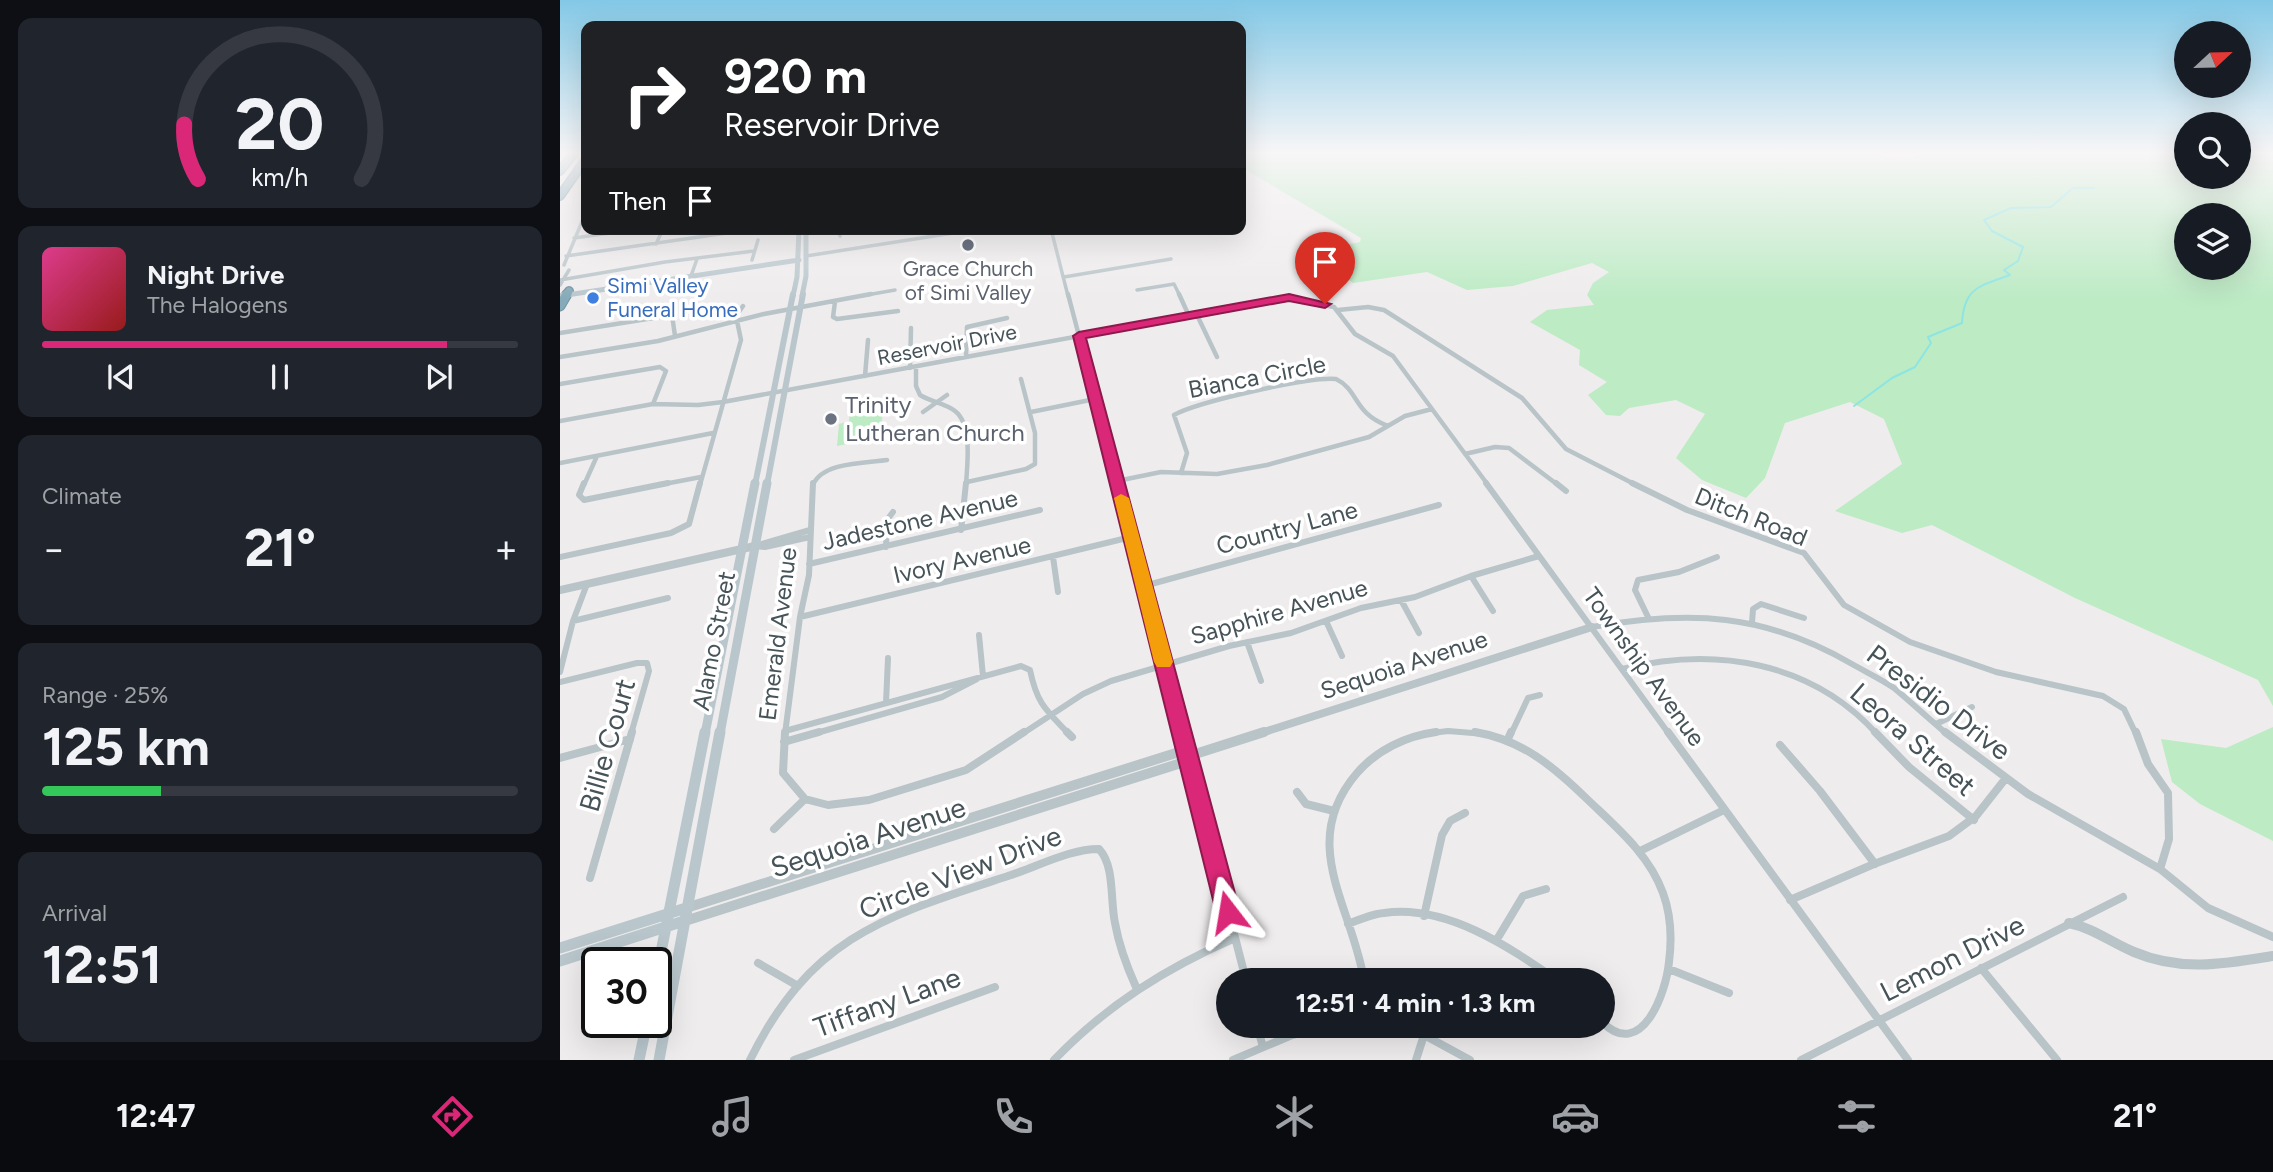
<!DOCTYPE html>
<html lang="en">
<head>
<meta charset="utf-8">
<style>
  body { margin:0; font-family:Figtree,sans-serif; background:#20242c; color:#f1f3f6; height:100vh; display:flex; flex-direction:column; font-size:26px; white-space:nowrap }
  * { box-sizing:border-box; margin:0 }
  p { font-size:23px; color:#9ea1a6 }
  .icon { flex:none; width:38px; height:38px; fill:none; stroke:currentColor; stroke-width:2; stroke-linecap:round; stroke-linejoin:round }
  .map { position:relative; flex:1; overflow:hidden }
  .sheet { display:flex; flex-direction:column; gap:18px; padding:18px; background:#0d0f14; width:560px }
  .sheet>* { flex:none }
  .guide { position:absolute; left:21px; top:21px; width:665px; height:214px; border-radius:14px; box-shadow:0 7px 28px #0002; background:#202124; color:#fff; overflow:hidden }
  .needle { width:46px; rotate:68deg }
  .tools { position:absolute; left:1614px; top:21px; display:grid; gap:14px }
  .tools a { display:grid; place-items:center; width:77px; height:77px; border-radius:50%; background:#171b24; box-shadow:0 7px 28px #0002; font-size:35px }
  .speed { position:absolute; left:21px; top:947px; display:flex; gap:14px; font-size:35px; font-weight:700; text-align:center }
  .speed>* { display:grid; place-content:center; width:91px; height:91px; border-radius:50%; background:#171b24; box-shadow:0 7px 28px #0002; line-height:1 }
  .speed .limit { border:4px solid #111; border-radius:10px; background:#fff; color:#111 }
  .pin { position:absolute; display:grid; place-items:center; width:60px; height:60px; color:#fff; margin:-72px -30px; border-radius:50% 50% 50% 0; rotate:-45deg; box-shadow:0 0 7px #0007 }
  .pin .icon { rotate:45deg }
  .me { position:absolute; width:77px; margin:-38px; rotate:346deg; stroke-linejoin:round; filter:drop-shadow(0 0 5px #0008) }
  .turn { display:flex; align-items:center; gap:24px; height:147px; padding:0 28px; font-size:32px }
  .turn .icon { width:91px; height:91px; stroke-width:2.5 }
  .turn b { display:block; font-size:49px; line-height:60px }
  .then { display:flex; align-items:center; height:66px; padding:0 28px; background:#0003; gap:14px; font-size:26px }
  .big { font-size:52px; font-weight:700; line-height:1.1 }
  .sheet .tile { flex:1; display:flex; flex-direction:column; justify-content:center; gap:10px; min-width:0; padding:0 24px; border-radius:14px; background:#20242c }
  .sheet .dial { align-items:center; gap:0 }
  .dial svg { height:182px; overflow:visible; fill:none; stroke:#363941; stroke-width:7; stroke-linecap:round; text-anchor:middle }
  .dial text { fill:#f1f3f6; stroke:none }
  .song { display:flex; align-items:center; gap:21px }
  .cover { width:84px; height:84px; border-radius:10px; background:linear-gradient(135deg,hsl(330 70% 55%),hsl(0 70% 35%)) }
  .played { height:7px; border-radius:4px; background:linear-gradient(90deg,#db2777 85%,#363941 85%) }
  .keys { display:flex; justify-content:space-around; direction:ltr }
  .heat { display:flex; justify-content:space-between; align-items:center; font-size:38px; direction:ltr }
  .charge { height:10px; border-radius:5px; background:linear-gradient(90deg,#34c759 25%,#363941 0) }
  .trip { position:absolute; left:656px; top:968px; width:399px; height:70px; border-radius:35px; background:#171b24; box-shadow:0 7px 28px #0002; font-weight:700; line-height:70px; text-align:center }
  .tabs { display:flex; height:112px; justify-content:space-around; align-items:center; background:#090b0e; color:#9ea1a6 }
  .tabs .icon { width:49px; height:49px }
  .tabs .selected { color:#db2777 }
  .tabs b { font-size:32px; color:#f1f3f6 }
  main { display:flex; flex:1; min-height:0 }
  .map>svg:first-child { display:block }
</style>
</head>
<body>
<main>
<section class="sheet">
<div class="tile dial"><svg viewBox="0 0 100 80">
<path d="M14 69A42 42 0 1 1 86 69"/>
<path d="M14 69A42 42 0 0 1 8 45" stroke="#db2777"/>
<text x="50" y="56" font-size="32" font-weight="700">20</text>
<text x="50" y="72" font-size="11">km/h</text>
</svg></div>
<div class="tile">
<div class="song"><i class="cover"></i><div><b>Night Drive</b><p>The Halogens</p></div></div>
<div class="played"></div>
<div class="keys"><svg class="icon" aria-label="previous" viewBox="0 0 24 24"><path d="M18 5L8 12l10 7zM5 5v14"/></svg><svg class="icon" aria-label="pause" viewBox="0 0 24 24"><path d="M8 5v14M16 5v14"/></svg><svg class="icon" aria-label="next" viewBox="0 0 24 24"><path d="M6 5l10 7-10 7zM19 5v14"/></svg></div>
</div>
<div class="tile"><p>Climate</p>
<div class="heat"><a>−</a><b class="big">21°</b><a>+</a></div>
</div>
<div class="tile"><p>Range · 25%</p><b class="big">125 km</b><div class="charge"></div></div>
<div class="tile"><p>Arrival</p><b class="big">12:51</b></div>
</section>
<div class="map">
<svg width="1713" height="1060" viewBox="0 0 1713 1060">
  <rect width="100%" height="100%" fill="#efeced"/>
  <!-- green -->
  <path fill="#bcebc4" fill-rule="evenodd" d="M681,152H1307L1340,160L1355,156L1353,152H1626V177H1678V152H1713V706L1698,680L1515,598L1372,525L1342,533L1275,511L1342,464L1324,419L1290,402L1225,423L1205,478L1186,498L1142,480L1116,458L1145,414L1116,400L1069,408L1060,416L1046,415L1028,395L1047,382L1019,365L1020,350L970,322L987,310L1034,305L1027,295L1033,283L1049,272L1032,263L953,286L907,290L867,272L793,283L754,251L800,242L801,238L681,167ZM1626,215H1678V268H1626Z
    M320,398L319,406L323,405L321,437L277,446L279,424L289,421L290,409L308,405L310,408V404H306V401Z
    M1713,727V841L1640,804L1612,782L1601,739L1666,748Z"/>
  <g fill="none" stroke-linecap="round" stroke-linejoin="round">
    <!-- stream -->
    <path stroke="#8ce5e4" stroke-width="2" d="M1294,406L1332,378L1355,367L1371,343L1368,337L1402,323C1404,287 1420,286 1450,275L1444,270L1458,261L1463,247L1432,231L1424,220L1451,208L1491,207L1513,188H1534"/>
    <defs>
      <path id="motorway-far1" d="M0,171L15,152
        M0,196L26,159
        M6,296L9,291"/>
      <path id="motorway" d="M0,306L7,294"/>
    </defs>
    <!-- motorway-far1 casing -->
    <use href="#motorway-far1" stroke="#7295a4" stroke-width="10"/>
    <!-- motorway casing -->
    <use href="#motorway" stroke="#7295a4" stroke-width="11"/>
    <!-- minor-far3 -->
    <path stroke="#b8c4c8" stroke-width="3.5" d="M278,229L280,236
      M491,229L508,296
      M14,238L50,233
      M96,244L103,229
      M6,256L195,229
      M246,256L419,229
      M192,260L198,240
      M4,265L26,212
      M131,276L137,259
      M504,277L611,259
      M0,280L105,262L194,251
      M0,285L9,270
      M577,290L614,284L620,296
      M301,296L335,290"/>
    <!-- minor-far2 -->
    <path stroke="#b8c4c8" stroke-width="4.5" d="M508,294L558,485
      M619,294L629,316
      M275,302L273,317L277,319L338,311
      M778,310L808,307L824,310L962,398L1006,449L1076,485
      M637,315L657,357
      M0,333L112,315L115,336
      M0,357L98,341L204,314L311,294
      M406,357L407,327L447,318
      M356,367V386L360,395C371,402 385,403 395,411C413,425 407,465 406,485
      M350,368L351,328
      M305,376L308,340
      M0,384L100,367L106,371L93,404
      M363,412L387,395
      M471,412L535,399
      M0,421L93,404L138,405L163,402L725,298L774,307L795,334L833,356L928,485
      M905,454L935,447L949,448L998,485
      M0,463L153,433
      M621,473L627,453L614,415C637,402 751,376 776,379C799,390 793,413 828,426
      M557,481L601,472L657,474L707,465L809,437L845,416L872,409
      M407,482L466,469L475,464V433L461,379
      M24,485L37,456
      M99,485L141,477
      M140,485L181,340L176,316L183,306
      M253,485C262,462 306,463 327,460"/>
    <!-- minor-far1 -->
    <path stroke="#b8c4c8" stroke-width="6" d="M24,483L19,495L24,500L108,483
      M557,483L622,734
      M926,483L1109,734
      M996,483L1006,491
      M1072,483L1127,510L1244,553L1284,605L1350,642L1436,672L1543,696L1564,709L1576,734
      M401,530L406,483
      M195,546L250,530
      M195,546L205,547L250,537
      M326,547L327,520L333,512
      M0,557L111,533L129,524L140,483
      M493,557L498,592
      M249,564L480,510
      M911,576L933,611
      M584,586L879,505
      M841,600L859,633
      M240,617L571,537
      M1088,617L1075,590L1078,580L1119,572L1157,557
      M13,621L108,598
      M766,621L782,656
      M1192,623L1193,609L1201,604L1244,618
      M1032,627C1130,610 1204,613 1292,664C1306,672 1321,679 1334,688C1352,703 1369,719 1387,734
      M419,635L423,676
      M687,642L701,681
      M1062,669C1154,646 1251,661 1317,734
      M0,672L13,621L27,584
      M0,682L77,663H87L89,671L71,734
      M326,703L328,658
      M1376,724L1412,707
      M225,731L461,666L470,670C477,704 486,710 509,734
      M225,734L240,617L249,575L253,483
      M253,734L382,697L417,679
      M462,734L523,694L551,681L669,646L731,633L801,608L855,597L911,576L979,556
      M864,734L888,731L925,734
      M951,734L968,698L980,695"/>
    <!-- minor -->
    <path stroke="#b8c4c8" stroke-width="8" d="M225,732L223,773L245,799L268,805L309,800L406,770L464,732
      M507,732L512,737
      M622,732L686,980
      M915,732C962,740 993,766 1027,799C1056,827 1089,854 1103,893C1111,915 1112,939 1109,962C1106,993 1082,1060 1043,1023
      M1108,732L1348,1060
      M1315,732L1349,767L1414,820
      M1385,732L1468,794L1600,869L1648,908L1713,937
      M1576,732L1588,764L1608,793L1609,839L1600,869
      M948,739L951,732
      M224,742L259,732
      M1220,745L1260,791L1315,864
      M0,758L70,739
      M737,792L746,804L774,811
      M214,829L245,799
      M1080,851L1164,810
      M30,878L72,732
      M1230,900L1314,864L1389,836L1416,816L1446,778
      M864,916L882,835L890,821L905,813
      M788,924C800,919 812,914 824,913C886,904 949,947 997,980
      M936,941L963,896L986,889
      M198,963L238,986
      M1421,968L1497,1060
      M1109,969L1169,993
      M804,980C792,906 737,843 797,773C817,750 846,736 876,732
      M697,1026L703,1047
      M826,1026L864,1035L910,1060
      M190,1060C251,936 326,916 448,876C477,867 509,849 539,849C555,866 550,900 555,923C559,946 567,967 576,987
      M234,1060L435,987
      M494,1060C547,1005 606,968 675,938
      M673,1060L732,1035L770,1026
      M856,1060L864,1035
      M1241,1060L1563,897"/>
    <!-- tertiary-far1 -->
    <path stroke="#b8c4c8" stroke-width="8" d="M0,590L195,546
      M698,734L1032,627"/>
    <!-- tertiary -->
    <path stroke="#b8c4c8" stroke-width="10" d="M126,908L616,753L629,756
      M125,921L618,764L629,756L704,732
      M1509,923C1533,928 1552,943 1574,952C1621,972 1664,964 1713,956"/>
    <!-- secondary-far3 -->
    <path stroke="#b9c7cd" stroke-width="5" d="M0,296L239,260
      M233,296L237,277L239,229
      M242,296L246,276V229"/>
    <!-- secondary-far2 -->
    <path stroke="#b9c7cd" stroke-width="6" d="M0,296L10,294
      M195,485L233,294
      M207,485L243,294"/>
    <!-- secondary-far1 -->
    <path stroke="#b9c7cd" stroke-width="9" d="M145,734L195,483
      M160,734L207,483"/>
    <!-- secondary -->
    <path stroke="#b9c7cd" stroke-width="11" d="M0,948L126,908
      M0,961L124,921
      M96,977L145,732
      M79,1060L87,1022
      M99,1060L160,732"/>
    <!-- motorway-far1 -->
    <use href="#motorway-far1" stroke="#86aab8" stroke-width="7"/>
    <!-- motorway -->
    <use href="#motorway" stroke="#86aab8" stroke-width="9"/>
  </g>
  <!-- sky -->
  <linearGradient id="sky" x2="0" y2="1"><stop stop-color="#83c8e6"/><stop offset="0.51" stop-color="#f8f6f7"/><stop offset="1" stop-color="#f8f6f7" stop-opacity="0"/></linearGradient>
  <rect width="1713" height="300" fill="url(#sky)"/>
  <!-- route -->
  <path fill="#db2777" stroke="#8e194d" stroke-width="2" d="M729,294L771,304L765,308L729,301L526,338L680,912L676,920L668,923L660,920L656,912L513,336L519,332Z"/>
  <!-- slow -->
  <path fill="#f59e0b" d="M561,494L569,498L613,662L610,667H597L594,662L554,498Z"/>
  <!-- markers -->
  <g fill="#6b7280" stroke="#fff" stroke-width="2.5">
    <circle cx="408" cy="245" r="7"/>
    <circle cx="271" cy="419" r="7"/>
  </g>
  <circle fill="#3f7fe0" stroke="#fff" stroke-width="2.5" cx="33" cy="298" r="7"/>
  <g text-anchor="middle" stroke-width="7" stroke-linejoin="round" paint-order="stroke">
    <!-- far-worship labels -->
    <g font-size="21" fill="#5b616d" stroke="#fff">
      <text x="408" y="276">Grace Church<tspan x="408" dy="24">of Simi Valley</tspan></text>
    </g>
    <!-- far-shop labels -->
    <g font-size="21" fill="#366cbe" stroke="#fff" text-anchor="start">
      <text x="47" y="293">Simi Valley<tspan x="47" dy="24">Funeral Home</tspan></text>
    </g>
    <!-- far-street labels -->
    <g font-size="21" fill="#465358" stroke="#fff">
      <text transform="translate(387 345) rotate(-11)" y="7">Reservoir Drive</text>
    </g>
    <!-- street labels -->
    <g font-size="24" fill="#465358" stroke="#fff">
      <text transform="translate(697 377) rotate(-11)" y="8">Bianca Circle</text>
      <text transform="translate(1191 517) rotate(22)" y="8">Ditch Road</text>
      <text transform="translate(360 520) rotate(-13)" y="8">Jadestone Avenue</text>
      <text transform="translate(727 528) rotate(-15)" y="8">Country Lane</text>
      <text transform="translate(402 560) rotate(-13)" y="8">Ivory Avenue</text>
      <text transform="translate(719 612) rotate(-16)" y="8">Sapphire Avenue</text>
      <text transform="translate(218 634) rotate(-83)" y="8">Emerald Avenue</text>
      <text transform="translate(154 641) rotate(-79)" y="8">Alamo Street</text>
      <text transform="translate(844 665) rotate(-18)" y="8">Sequoia Avenue</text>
      <text transform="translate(1084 667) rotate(54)" y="8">Township Avenue</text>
    </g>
    <!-- worship labels -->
    <g font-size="24" fill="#5b616d" stroke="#fff" text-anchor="start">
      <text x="285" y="413">Trinity<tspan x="285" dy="28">Lutheran Church</tspan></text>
    </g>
    <!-- near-street labels -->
    <g font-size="28" fill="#465358" stroke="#fff">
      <text transform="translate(1379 702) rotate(37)" y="10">Presidio Drive</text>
      <text transform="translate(1353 739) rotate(41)" y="10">Leora Street</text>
      <text transform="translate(47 745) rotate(-74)" y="10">Billie Court</text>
      <text transform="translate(308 837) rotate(-18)" y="10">Sequoia Avenue</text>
      <text transform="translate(400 872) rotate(-21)" y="10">Circle View Drive</text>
      <text transform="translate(1392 958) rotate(-27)" y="10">Lemon Drive</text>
      <text transform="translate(327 1002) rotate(-20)" y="10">Tiffany Lane</text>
    </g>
  </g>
</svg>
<div class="tools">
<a><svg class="needle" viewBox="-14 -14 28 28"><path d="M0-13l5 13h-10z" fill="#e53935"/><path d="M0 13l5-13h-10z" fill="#9ea1a6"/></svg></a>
<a><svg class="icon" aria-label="search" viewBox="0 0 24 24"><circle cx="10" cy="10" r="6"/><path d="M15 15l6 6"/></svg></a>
<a><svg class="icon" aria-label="layers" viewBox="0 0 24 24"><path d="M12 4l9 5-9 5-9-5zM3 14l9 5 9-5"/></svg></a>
</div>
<div class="speed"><div class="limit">30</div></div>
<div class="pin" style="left:765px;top:304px;background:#d93025"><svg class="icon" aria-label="arrive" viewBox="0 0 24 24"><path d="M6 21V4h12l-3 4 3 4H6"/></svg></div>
<svg class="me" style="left:668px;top:912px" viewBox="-20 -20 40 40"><path d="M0-17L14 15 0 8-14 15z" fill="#db2777" stroke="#fff" stroke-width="4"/></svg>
<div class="trip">12:51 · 4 min · 1.3 km</div>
<div class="guide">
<div class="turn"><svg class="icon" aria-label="right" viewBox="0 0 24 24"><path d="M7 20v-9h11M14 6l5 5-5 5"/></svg><div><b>920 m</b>Reservoir Drive</div></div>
<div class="then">Then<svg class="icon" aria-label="arrive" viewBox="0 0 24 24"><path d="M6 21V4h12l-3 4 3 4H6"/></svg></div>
</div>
</div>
</main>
<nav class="tabs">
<b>12:47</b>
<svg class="icon selected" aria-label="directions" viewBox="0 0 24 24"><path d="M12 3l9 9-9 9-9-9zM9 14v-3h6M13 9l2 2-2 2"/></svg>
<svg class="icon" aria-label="music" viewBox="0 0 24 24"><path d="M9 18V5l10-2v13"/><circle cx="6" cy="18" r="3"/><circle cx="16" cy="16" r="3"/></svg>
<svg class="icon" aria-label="phone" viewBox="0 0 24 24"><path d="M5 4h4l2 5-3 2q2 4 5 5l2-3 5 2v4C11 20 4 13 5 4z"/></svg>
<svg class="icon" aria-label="climate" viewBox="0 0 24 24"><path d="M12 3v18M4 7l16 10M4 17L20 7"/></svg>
<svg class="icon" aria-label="car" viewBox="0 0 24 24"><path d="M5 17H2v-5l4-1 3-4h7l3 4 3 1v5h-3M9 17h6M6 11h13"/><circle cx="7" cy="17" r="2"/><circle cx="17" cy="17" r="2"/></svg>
<svg class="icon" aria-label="filters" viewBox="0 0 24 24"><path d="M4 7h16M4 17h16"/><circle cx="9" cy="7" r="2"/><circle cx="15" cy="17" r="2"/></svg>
<b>21°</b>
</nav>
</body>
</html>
